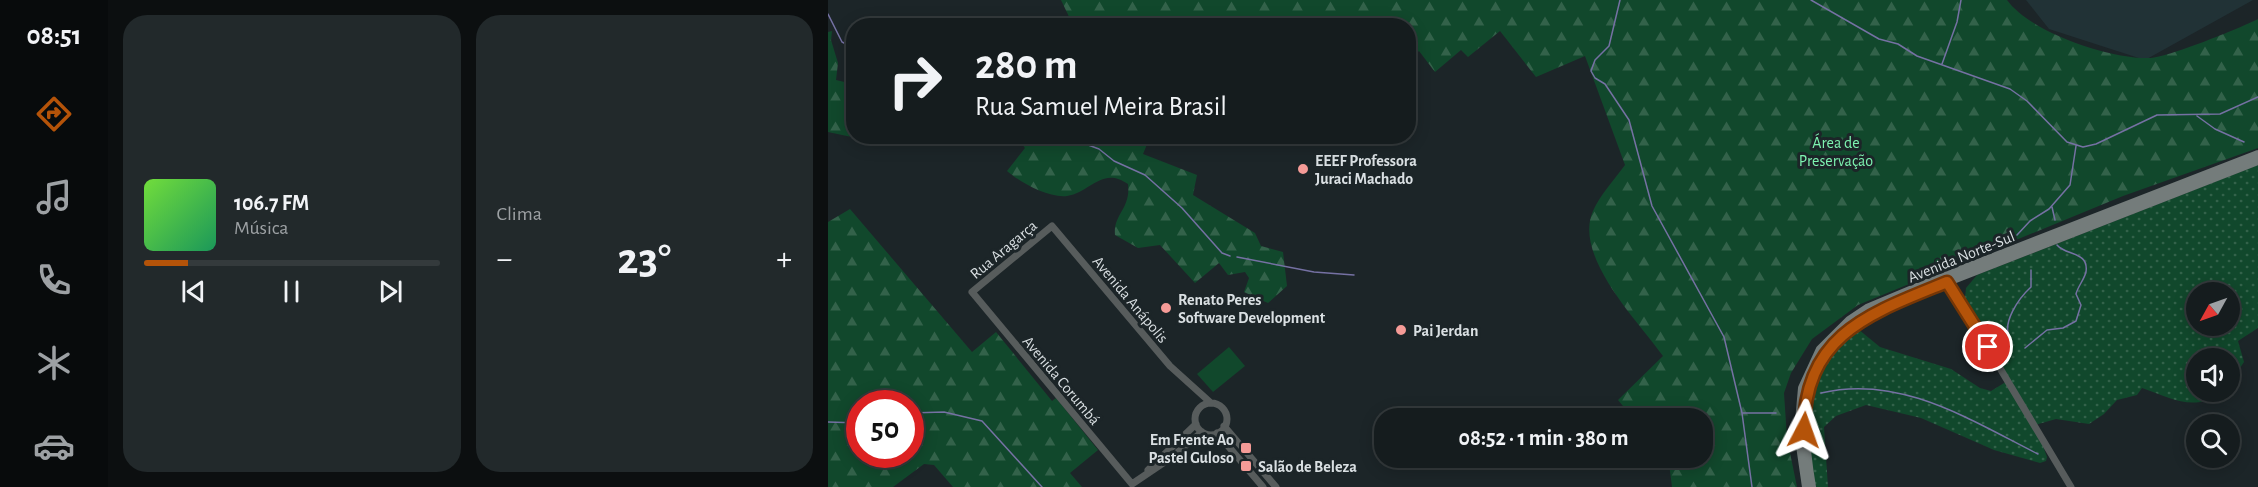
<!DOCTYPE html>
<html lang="pt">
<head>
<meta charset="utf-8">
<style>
  body { margin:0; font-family:"Alegreya Sans",sans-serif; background:#22292b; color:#f1f3f6; height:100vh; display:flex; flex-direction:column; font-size:22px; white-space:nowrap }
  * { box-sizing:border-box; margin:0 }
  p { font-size:20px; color:#9da1a4 }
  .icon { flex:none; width:33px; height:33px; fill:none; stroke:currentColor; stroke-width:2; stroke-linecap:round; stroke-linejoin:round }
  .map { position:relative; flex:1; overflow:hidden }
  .sheet { display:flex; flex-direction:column; gap:15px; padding:15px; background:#0c0f10; width:720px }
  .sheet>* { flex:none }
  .hud { position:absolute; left:18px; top:18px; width:570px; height:126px; border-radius:24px; box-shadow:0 3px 15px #0003,0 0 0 2px #343a3c; background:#151c1e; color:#f1f3f6; overflow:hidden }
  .needle { width:39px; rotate:230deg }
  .buttons { position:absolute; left:1358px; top:282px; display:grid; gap:12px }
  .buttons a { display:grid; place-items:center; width:54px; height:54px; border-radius:50%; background:#151c1e; box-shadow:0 3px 15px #0003,0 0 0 2px #343a3c; font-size:30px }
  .speed { position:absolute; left:18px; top:390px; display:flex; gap:12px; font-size:30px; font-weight:700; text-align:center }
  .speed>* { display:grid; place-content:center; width:78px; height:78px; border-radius:50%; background:#151c1e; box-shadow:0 3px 15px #0003,0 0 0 2px #343a3c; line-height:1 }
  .speed .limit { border:9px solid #d22; background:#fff; color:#111 }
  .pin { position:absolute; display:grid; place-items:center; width:51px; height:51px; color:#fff; margin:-26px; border:3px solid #fff; border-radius:50%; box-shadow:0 2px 6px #0007 }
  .me { position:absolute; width:66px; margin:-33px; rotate:4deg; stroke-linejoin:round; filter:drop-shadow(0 0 4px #0008) }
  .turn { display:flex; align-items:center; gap:21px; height:126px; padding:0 30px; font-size:27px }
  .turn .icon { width:78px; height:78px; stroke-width:2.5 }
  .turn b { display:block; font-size:42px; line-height:51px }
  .big { font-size:45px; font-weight:600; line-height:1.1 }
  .sheet .tile { flex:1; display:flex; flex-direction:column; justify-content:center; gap:9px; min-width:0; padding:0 21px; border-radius:24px; background:#22292b }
  .song { display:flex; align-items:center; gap:18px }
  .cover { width:72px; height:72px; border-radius:9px; background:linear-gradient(135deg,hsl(100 70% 55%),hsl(150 70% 35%)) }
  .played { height:6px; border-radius:3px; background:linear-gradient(90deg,#b45309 15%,#343a3c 15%) }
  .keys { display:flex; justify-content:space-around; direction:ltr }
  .heat { display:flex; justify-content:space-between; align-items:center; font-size:33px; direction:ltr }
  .sheet .tiles { flex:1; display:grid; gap:15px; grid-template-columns:repeat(2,1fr) }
  .trip { position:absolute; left:546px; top:408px; width:339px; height:60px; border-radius:24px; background:#151c1e; box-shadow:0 3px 15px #0003,0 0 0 2px #343a3c; font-weight:600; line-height:60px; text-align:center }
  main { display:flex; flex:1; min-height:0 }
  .tabs { display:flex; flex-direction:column; width:108px; justify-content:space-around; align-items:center; background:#080b0c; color:#9da1a4 }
  .tabs .icon { width:42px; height:42px }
  .tabs .current { color:#b45309 }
  .tabs b { font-size:27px; color:#f1f3f6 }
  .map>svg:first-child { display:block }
</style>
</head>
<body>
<main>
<nav class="tabs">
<b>08:51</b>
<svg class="icon current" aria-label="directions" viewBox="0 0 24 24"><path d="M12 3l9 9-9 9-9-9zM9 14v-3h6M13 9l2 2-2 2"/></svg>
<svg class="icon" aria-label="music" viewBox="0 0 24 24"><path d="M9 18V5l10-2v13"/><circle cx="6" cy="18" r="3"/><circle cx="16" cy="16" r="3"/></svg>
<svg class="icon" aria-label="phone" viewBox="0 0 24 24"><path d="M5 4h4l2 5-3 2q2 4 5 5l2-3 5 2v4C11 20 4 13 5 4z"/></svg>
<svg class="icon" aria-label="climate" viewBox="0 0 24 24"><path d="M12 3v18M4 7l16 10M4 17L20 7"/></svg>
<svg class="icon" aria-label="car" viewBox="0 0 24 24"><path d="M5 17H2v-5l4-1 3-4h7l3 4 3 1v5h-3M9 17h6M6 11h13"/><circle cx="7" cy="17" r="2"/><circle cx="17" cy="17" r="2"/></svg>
</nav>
<section class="sheet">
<div class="tiles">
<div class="tile">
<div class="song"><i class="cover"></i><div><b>106.7 FM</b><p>Música</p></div></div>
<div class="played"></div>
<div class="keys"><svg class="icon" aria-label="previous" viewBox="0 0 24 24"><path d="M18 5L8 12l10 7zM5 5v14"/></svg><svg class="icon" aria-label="pause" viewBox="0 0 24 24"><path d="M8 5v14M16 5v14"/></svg><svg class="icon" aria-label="next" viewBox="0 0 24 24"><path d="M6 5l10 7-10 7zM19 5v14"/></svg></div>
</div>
<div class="tile"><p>Clima</p>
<div class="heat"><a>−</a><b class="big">23°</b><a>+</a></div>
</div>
</div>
</section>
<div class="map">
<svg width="1430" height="487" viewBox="0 0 1430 487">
  <defs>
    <pattern id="grass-dots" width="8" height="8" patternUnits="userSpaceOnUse" patternTransform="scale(1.5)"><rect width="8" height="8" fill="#11482c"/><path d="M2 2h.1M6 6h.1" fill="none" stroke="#33624a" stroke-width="1.8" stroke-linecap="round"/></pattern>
    <pattern id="forest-firs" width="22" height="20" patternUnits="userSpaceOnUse" patternTransform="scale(1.5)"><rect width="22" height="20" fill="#11482c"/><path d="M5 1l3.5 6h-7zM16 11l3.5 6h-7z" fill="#33624a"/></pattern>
  </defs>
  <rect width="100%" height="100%" fill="#1c2528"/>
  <!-- built -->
  <path fill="#213236" d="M1198,0H1425L1317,60L1221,29Z"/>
  <!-- grass -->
  <path fill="url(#grass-dots)" fill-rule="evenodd" d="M1430,165V328L1410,341L1416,362L1401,384V358H1368V392H1395C1366,413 1344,398 1314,388L1309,395L1289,400L1276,414L1261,424L1228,419L1207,425L1219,457L1218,461L1212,463L1166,450L1093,418L1038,405L1008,416L996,427L1000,487H987C978,414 971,382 1030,329L1052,347L1123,369L1152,388L1163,391L1181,380L1137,298L1138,288L1149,275ZM1368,292H1401V326H1368Z"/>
  <!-- forest -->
  <path fill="url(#forest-firs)" fill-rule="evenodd" d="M233,0H1179C1203,33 1282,59 1321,58C1339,58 1412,28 1430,19V148L1295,196L1030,305L984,339L963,373L956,393L959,438L969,487H844L841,463L837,458H874V418H805L790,400L835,356C810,321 745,256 765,211C772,195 787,179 797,165L757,56L708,77L672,31L640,57L633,50L607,72L591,51L581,60L580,26L245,25Z
    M4,31L3,40L10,63L8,80L25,84L26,136L68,137L57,144L0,132V32Z
    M182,137H322L315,154L369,175L365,195L427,233L433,246L455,252L459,286L440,303L416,292L421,278L417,272L400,275L391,263L367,283L332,245L310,248L287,235C285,214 303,209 300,184C274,166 263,192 239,196C220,198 193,183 179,171L197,148L190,139Z
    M22,209L144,352L168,332L224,401L228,398L270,450L242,473L254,487H125L106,465L96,464L65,487H0V222ZM32,404H82V454H32Z"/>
  <!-- green -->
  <path fill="#11482c" d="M401,347L417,366L385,392L369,374Z"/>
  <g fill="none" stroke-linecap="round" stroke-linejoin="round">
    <!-- stream -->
    <path stroke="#7571a3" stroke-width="1.5" d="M792,0L781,46L767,60L763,71L767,78L777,84L801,120L824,206L896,337L914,413L924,487
      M983,0L1051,39L1070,44L1089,56L1182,89L1199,101L1239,142L1255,147L1268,144L1329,115L1392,114L1430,97
      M0,14L14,42L26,48
      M1114,64L1129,22L1133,0
      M1369,116L1387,129L1416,142
      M236,136L271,149L286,161L317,175L354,208L394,253L402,256
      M1224,207L1227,220
      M1189,235L1202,221L1221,209L1242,185L1248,146
      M409,257L486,272L526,275
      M1182,339C1173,323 1191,298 1203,287V270
      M1197,348L1219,330L1235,328L1248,321L1253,305L1248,294C1250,286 1256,280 1258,272C1261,251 1238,256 1229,245
      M993,393C1072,374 1142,420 1210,454
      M82,413L116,412L154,421L214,487
      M915,413H948
      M0,422L32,423"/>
    <!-- tertiary -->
    <path stroke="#575c5c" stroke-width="7" d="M1118,278L1243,487
      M367 419a16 16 0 1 1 32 0a16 16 0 1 1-32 0Z
      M396,426L448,487
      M374,432L344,457L304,484L144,292L224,226L342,366L383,403
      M389,433L435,487
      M320,470L368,424"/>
    <!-- secondary -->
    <path stroke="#747c7b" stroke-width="8" d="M978,487L970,432L974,388L992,349L1021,320L1039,308L1106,280L1430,154
      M984,487C969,398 975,343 1066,303L1430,161"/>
  </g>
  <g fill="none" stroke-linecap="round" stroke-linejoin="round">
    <defs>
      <path id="route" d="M976,430C976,334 1043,313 1119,282L1160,347"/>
    </defs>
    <!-- route casing -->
    <use href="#route" stroke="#753606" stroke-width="15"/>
    <!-- route -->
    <use href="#route" stroke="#b45309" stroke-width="10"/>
  </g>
  <!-- markers -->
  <g fill="#f59b97" stroke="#1c2528" stroke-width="2">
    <circle cx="475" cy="169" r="6"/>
    <circle cx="338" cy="308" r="6"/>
    <circle cx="573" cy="330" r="6"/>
    <rect x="412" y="442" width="12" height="12" rx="3"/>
    <rect x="412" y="460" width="12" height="12" rx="3"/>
  </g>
  <g text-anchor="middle" stroke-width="6" stroke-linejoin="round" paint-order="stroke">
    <!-- park labels -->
    <g font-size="16" fill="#7df3b0" stroke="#1c2528">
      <text x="1008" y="148">Área de<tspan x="1008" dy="18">Preservação</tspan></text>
    </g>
    <!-- poi labels -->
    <g font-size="16" font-weight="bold" fill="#d9dfe2" stroke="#1c2528" text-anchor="start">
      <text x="487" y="166">EEEF Professora<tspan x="487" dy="18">Juraci Machado</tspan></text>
      <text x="350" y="305">Renato Peres<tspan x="350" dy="18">Software Development</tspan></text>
      <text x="585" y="336">Pai Jerdan</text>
      <text x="406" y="445" text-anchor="end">Em Frente Ao<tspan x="406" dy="18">Pastel Guloso</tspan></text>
      <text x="430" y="472">Salão de Beleza</text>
    </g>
    <!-- street labels -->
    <g font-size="16" fill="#d9dfe2" stroke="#1c2528">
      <text transform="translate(175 249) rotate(-40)" y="6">Rua Aragarça</text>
      <text transform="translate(1133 256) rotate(-22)" y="6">Avenida Norte-Sul</text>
      <text transform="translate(303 299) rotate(50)" y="6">Avenida Anápolis</text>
      <text transform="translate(234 380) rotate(50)" y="6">Avenida Corumbá</text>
    </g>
  </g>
</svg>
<div class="buttons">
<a><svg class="needle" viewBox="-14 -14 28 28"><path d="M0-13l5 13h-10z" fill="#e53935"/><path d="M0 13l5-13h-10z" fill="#9da1a4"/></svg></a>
<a><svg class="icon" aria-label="sound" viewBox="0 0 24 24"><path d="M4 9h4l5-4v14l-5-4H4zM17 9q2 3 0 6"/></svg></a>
<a><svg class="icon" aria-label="search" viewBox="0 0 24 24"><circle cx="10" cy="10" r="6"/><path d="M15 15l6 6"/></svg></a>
</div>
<div class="speed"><div class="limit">50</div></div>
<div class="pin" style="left:1160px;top:347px;background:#d93025"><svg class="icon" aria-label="arrive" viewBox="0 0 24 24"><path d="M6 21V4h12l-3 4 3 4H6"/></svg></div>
<svg class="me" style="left:976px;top:430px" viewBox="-20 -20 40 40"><path d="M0-17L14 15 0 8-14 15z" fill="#b45309" stroke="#fff" stroke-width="4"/></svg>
<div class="trip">08:52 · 1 min · 380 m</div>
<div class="hud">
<div class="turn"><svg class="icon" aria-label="right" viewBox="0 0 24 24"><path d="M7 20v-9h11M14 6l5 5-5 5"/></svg><div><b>280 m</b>Rua Samuel Meira Brasil</div></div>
</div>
</div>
</main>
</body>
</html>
